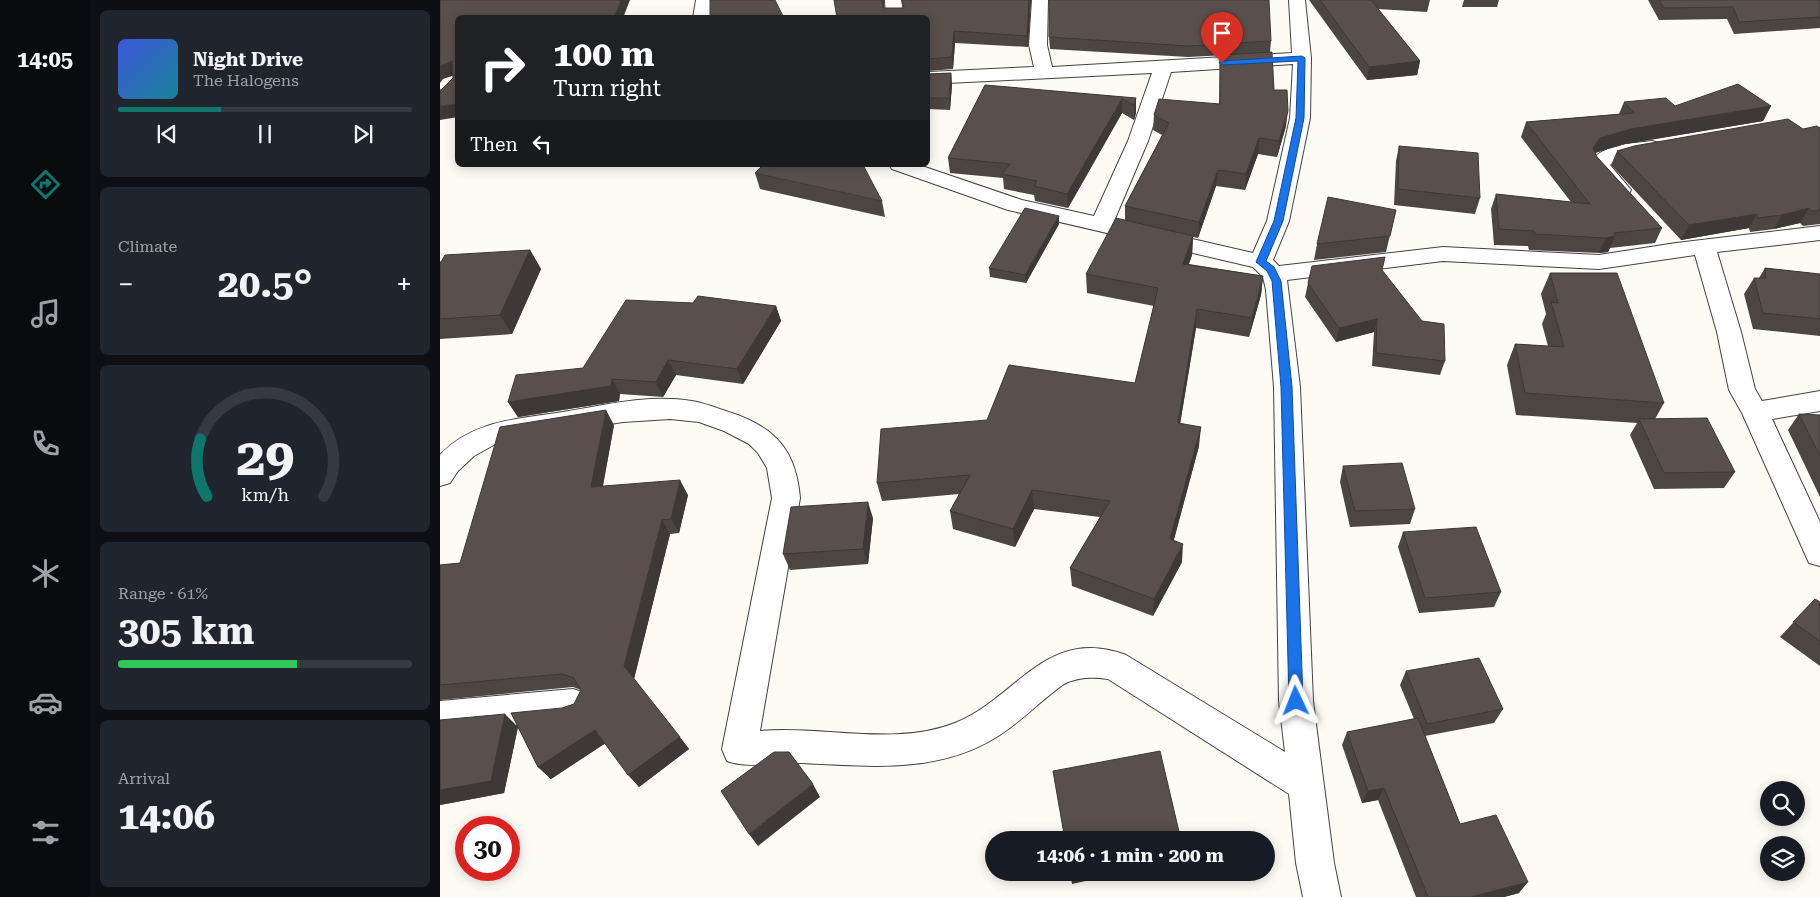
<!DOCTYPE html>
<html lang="en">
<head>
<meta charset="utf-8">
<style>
  body { margin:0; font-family:"Roboto Serif",serif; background:#20242c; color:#f1f3f6; height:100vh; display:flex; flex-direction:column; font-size:19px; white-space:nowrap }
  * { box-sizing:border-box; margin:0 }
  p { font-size:16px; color:#9ea1a6 }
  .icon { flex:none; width:28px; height:28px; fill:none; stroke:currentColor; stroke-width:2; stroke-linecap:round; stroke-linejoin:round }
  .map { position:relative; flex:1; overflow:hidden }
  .drawer { display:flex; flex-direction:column; gap:10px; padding:10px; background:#0d0f14; width:350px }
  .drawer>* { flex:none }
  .hud { position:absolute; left:15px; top:15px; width:475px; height:152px; border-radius:8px; box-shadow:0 2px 12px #0003; background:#202124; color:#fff; overflow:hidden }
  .tools { position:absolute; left:1320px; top:781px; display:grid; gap:10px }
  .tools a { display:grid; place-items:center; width:45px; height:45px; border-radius:50%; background:#171b24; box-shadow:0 2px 12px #0003; font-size:25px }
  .speed { position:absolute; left:15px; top:816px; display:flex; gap:10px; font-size:25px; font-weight:700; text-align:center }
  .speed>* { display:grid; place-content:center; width:65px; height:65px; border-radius:50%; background:#171b24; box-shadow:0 2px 12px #0003; line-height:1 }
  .speed .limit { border:8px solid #d22; background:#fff; color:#111 }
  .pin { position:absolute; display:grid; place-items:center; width:42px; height:42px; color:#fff; margin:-51px -21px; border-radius:50% 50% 50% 0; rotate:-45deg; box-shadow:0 0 5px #0007 }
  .pin .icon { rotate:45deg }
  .me { position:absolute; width:55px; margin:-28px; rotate:358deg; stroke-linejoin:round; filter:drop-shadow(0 0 4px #0008) }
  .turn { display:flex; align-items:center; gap:18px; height:105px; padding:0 15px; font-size:22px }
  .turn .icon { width:65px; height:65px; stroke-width:2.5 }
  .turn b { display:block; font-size:35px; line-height:42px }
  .then { display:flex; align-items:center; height:48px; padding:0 15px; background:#0003; gap:10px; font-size:19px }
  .big { font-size:38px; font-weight:700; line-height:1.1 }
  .drawer .card { flex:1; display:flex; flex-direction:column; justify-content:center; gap:8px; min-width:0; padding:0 18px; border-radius:8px; background:#20242c }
  .drawer .dial { align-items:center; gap:0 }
  .dial svg { height:130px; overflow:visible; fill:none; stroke:#363941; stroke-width:7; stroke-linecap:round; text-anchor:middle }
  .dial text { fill:#f1f3f6; stroke:none }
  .song { display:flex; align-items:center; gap:15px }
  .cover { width:60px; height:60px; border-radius:8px; background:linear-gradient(135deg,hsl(230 70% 55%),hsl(190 70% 35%)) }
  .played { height:5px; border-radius:2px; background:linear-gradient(90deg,#0f766e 35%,#363941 35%) }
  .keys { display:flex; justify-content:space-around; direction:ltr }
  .heat { display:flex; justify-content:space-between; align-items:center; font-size:28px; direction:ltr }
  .charge { height:8px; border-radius:4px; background:linear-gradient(90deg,#34c759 61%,#363941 0) }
  .trip { position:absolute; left:545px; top:831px; width:290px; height:50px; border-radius:25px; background:#171b24; box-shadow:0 2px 12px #0003; font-weight:700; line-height:50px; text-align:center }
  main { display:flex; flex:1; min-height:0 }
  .menu { display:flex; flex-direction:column; width:90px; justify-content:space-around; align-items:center; background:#090b0e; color:#9ea1a6 }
  .menu .icon { width:35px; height:35px }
  .menu .selected { color:#0f766e }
  .menu b { font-size:22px; color:#f1f3f6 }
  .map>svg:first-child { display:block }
</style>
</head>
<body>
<main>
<nav class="menu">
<b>14:05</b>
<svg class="icon selected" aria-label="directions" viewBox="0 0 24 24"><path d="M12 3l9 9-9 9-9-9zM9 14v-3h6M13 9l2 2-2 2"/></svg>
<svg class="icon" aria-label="music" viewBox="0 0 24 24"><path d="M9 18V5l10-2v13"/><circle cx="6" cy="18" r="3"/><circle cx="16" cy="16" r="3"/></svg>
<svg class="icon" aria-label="phone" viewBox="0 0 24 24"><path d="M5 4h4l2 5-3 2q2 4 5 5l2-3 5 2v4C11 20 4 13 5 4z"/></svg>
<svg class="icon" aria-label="climate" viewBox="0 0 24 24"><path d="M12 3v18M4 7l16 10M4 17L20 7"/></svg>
<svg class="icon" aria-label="car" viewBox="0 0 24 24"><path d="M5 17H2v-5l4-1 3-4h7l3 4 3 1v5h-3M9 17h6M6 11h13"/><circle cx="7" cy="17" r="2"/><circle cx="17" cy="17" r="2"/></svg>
<svg class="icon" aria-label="filters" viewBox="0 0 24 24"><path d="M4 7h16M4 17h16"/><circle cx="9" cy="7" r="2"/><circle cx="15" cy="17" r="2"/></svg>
</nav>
<section class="drawer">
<div class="card">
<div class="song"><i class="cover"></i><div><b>Night Drive</b><p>The Halogens</p></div></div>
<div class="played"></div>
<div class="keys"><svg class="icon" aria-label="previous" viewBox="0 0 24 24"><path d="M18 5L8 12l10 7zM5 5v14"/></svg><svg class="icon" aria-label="pause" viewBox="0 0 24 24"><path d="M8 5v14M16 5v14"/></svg><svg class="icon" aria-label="next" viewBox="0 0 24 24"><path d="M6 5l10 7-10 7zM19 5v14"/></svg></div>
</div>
<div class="card"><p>Climate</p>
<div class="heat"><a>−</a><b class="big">20.5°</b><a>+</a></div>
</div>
<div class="card dial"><svg viewBox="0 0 100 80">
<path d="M14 69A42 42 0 1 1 86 69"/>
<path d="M14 69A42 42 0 0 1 10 34" stroke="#0f766e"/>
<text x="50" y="56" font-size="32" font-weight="700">29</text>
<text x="50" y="72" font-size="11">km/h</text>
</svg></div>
<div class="card"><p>Range · 61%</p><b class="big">305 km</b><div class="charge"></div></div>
<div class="card"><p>Arrival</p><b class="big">14:06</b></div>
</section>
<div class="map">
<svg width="1380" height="897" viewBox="0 0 1380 897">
  <rect width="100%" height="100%" fill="#fefbf4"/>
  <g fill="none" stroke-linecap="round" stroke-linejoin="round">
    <defs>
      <path id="street" d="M256,0H272L271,18H253Z
        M445,0H461L464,18H446Z
        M592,0H608L607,45L612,67L852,53L849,0H865L871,58L870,118L849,221L833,260L839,266L1003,247L1159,255L1236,243L1380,226V240L1277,252L1301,332L1315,389L1322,401L1380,391V411L1332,419L1380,522V566L1369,563L1302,413L1289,390L1277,332L1255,255L1159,269L1003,261L847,280L860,387L873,701L894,863L901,897H863L856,863L849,794L668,679C652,677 639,677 624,684C600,701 580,723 555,738C496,774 428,766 362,763C339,762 307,769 287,761L282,749L332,498L327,468L318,453L309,444L284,431L259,422L230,419L183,422L61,441L34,456L18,471L10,483L0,486V455C33,420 79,419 123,412C165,405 209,394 252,401C265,403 279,409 292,413C336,428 356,451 360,498L320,731C382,725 456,747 515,723C576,699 606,625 686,655L845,752L839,701L834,387L826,290L823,277L813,267L568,210L452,169L449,165H479L582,200L654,216L688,141L712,73L488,84V72L594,67L589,45ZM853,64L850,118L827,221L813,253L674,221L708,141L731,72Z
        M1212,141L1219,143L1222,147L1219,151L1183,157L1170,165L1191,190L1188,195C1170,199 1155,179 1149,164C1163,143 1189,144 1212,141Z
        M133,689L145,693L150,704L145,715L133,719L0,733V701Z"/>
    </defs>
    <!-- street casing -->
    <use href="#street" stroke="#434343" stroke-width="2"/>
    <!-- street -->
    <use href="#street" fill="#fff" fill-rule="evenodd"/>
  </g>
  <!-- wall -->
  <path fill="#4d4542" d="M462,0H591L588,47L515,43L513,69L488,71V18L444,8H464Z
    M869,0H990L987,12L938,9L980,61L977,75L927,80Z
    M1024,0H1059L1057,7H1022Z
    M1208,0H1380V28L1294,34L1287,19L1219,20Z
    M609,37L831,41L830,52L834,90L846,126L837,157L818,154L805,190L776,186L758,238L753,237L752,255L749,264L823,276L821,295L809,337L756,328L740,424L759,446L734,540L742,562L713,616L632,586L630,568L660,517L594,509L575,547L513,529L510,511L519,494L442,501L437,483L547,420L695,383L714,306L647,293L646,274L685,220V206L722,135L713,130L714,115L779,104L780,55L805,54L748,57L610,49Z
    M511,73L512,85L510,110L488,109V74Z
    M545,85L696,98V113L694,120L682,113L628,208L595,201L594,195L564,189L563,178L510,173L508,158Z
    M1184,102L1235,106H1331L1323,121L1185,144L1155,153L1157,157L1222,228L1215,243L1170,248L1168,252L1159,253L1089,250L1088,246L1054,245L1051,209L1056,194L1131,202L1081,137L1086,122L1179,114Z
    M1380,128V224L1363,226L1360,223L1334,229L1310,232L1309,228L1241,240L1171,165L1177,151L1363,129Z
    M959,146L1040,198L1035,214L954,205L956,161Z
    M315,173L442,201L445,217L320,189Z
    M956,210L946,252L874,260L877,244Z
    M619,216V224L586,283L550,277L549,268Z
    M90,250L101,269L72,334L0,339V262Z
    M1325,268L1380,274V336L1313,329L1304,294L1314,278H1319Z
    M942,270L1005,361L1000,375L932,366L934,332L896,342L865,297L868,283Z
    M1110,273L1224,403L1215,419L1295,472L1284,488L1214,489L1190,435L1197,423L1076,415L1067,365L1075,344L1108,346L1102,324L1106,314L1101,294Z
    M253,303L336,306L341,321L303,384L236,375L223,397L180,394L179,401L78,417L68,402L143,368Z
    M1359,414L1380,415V497L1348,430Z
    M174,425L163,486L248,495L239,533L230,534L194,679L249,749L199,787L165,743L111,779L98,767L78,727L64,793L0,805V720L77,726L122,708L134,704L141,690L133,687L0,700V565L20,563Z
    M903,466L975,509L970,524L910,527L900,482Z
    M433,518L428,564L350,570L343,554Z
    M963,532L1061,592L1054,607L979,613L958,547Z
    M1375,599L1380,602V666L1340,637Z
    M966,671L1063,709L1054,723L985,736L1020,824L1079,893L1064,897H976L938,800L922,803L902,745L907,732L974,719L960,685Z"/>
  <!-- shaded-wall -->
  <path fill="#3e3836" d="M181,0H190L183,18H174Z
    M442,0H444L445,18L443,8Z
    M589,0H591L588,47L587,36Z
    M514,31L515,43L513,69L512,57Z
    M12,61L18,74L3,79L0,83V66Z
    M980,61L977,75L927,80L929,67Z
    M511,73L512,85L510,110L509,98Z
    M696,98V113L694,120V105Z
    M682,99V113L628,208L627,194Z
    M18,104V117L0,120V106Z
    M1331,106L1323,121L1185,144L1154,153L1153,148L1160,138L1191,129Z
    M848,111L846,126L837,157L839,141Z
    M819,138L818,154L805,190L806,174Z
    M778,170L776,186L758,238L759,222Z
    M1369,208L1360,223L1334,229L1342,215Z
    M1317,214L1309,228L1241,240L1249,225Z
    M619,216V224L586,283L585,275Z
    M753,236L752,255L742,282L743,264Z
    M1175,236L1168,252L1159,253L1166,238Z
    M90,250L101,269L72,334L60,315Z
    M823,276L821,295L809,337L812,318Z
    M336,306L341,321L303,384L297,369Z
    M757,309L756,328L737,442L738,423Z
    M937,319L934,332L896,342L899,328Z
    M228,360L236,375L223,397L216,382Z
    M172,379L180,394L179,401L78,417L68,402Z
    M166,410L174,425L160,501L151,487Z
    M761,427L759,446L729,557L730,539Z
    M240,480L248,495L239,533L231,519Z
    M592,490L594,509L575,547L573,529Z
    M428,502L433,518L428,564L423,549Z
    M222,520L230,534L194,679L184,666Z
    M743,544L742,562L713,616L714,599Z
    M65,714L78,727L64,793L0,805V790Z
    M155,730L166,743L111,779L98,767Z
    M240,737L249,749L199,787L188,775Z
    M373,784L380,797L318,846L309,834Z
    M944,788L938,800L922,803L928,791Z
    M633,872H686L632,884L630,873Z
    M1088,882L1079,893L1064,897H1031Z"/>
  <!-- building -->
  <path fill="#59504d" stroke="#3e3836" d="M0,0H181L174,18H18V104L0,106V90H1L13,78L12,61L0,66Z
    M270,0H335L344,18H270Z
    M394,0H442L443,8H464L462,0H589L587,36L514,31L512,57L488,59V18H397Z
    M609,0H829L831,41L748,46L609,37Z
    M880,0H931L980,61L929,67Z
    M1219,0H1380V17L1299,22L1293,7L1224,8Z
    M832,52L834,90H847L848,111L839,141L819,138L806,174L778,170L759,222L685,206L729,123L714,115L719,99L780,104V55Z
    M511,73L509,98H488V74Z
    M1298,84L1331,106L1191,129L1160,138L1153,148L1157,157L1222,228L1174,233L1175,236L1166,238L1095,234L1094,231L1059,229L1056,194L1150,204L1086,122L1194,113L1184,102L1226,98L1235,106Z
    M545,85L696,98L694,105L682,99L627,194L594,186L597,181L562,174L570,164L508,158Z
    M1348,119L1363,129L1377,126L1380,128V210L1372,211L1369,208L1342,215L1318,218L1317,214L1249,225L1177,151L1194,146Z
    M959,146L1038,153L1040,198L958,189Z
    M323,165H423L442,201L315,173Z
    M888,197L956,210L950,236L877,244Z
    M585,208L619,216L585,275L549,268Z
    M676,218L753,236L743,264L823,276L812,318L757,309L738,423L761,427L730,539L743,544L714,599L630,568L670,501L592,490L573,529L510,511L530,475L437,483L441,429L547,420L569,365L695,383L718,288L646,274Z
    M90,250L60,315L0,319V262H1L5,255Z
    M945,257L942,270L982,321L1004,324L1005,361L936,353L937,319L899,328L868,283L872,266Z
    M1325,268L1380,274V319L1323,313L1314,278H1326Z
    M1110,273H1177L1224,403L1085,393L1075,344L1124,347L1111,302L1118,303Z
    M258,296L336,306L297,369L228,360L216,382L172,379L171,386L68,402L76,375L143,368L186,300L253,303Z
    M166,410L151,487L240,480L231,519L222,520L184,666L240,737L188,775L155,730L98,767L71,713L122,708L134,704L141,690L134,678L122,674L0,685V565L20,563L60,427Z
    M1359,414L1380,415V456Z
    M1267,418L1295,472L1224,473L1199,419Z
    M962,463L975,509L915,511L903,466Z
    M428,502L423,549L343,554L351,507Z
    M1036,527L1061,592L985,598L963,532Z
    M1375,599L1380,602V641L1353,622Z
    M1039,658L1063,709L987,724L966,671Z
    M65,714L51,781L0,790V720Z
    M978,718L1020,824L1056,815L1088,882L1031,897H988L944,788L928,791L907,732Z
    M720,751L741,840H625L613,771Z
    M334,752H349L373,784L309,834L281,791Z"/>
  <!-- route -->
  <path fill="#1a73e8" stroke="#114b97" d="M862,56L865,58L864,118L843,221L826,261L834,267L841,281L852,387L863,701L861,705L856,707L851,705L849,701L841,387L832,281L827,271L816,262L834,221L856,118L858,61L782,65L779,63L782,61Z"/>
</svg>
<div class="tools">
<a><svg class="icon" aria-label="search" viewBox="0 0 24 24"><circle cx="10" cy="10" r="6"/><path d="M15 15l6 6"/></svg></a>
<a><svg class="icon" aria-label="layers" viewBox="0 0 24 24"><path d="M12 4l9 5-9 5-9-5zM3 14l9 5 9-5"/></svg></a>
</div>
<div class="speed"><div class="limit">30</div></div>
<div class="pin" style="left:782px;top:63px;background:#d93025"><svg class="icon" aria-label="arrive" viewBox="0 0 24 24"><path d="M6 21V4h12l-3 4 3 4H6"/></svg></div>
<svg class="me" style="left:856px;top:701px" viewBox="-20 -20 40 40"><path d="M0-17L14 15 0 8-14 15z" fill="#1a73e8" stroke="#fff" stroke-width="4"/></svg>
<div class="trip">14:06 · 1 min · 200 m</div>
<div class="hud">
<div class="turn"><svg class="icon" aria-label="right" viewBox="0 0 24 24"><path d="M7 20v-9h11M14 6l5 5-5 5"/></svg><div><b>100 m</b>Turn right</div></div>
<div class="then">Then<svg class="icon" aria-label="left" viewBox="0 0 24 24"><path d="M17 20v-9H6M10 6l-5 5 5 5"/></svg></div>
</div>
</div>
</main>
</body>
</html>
